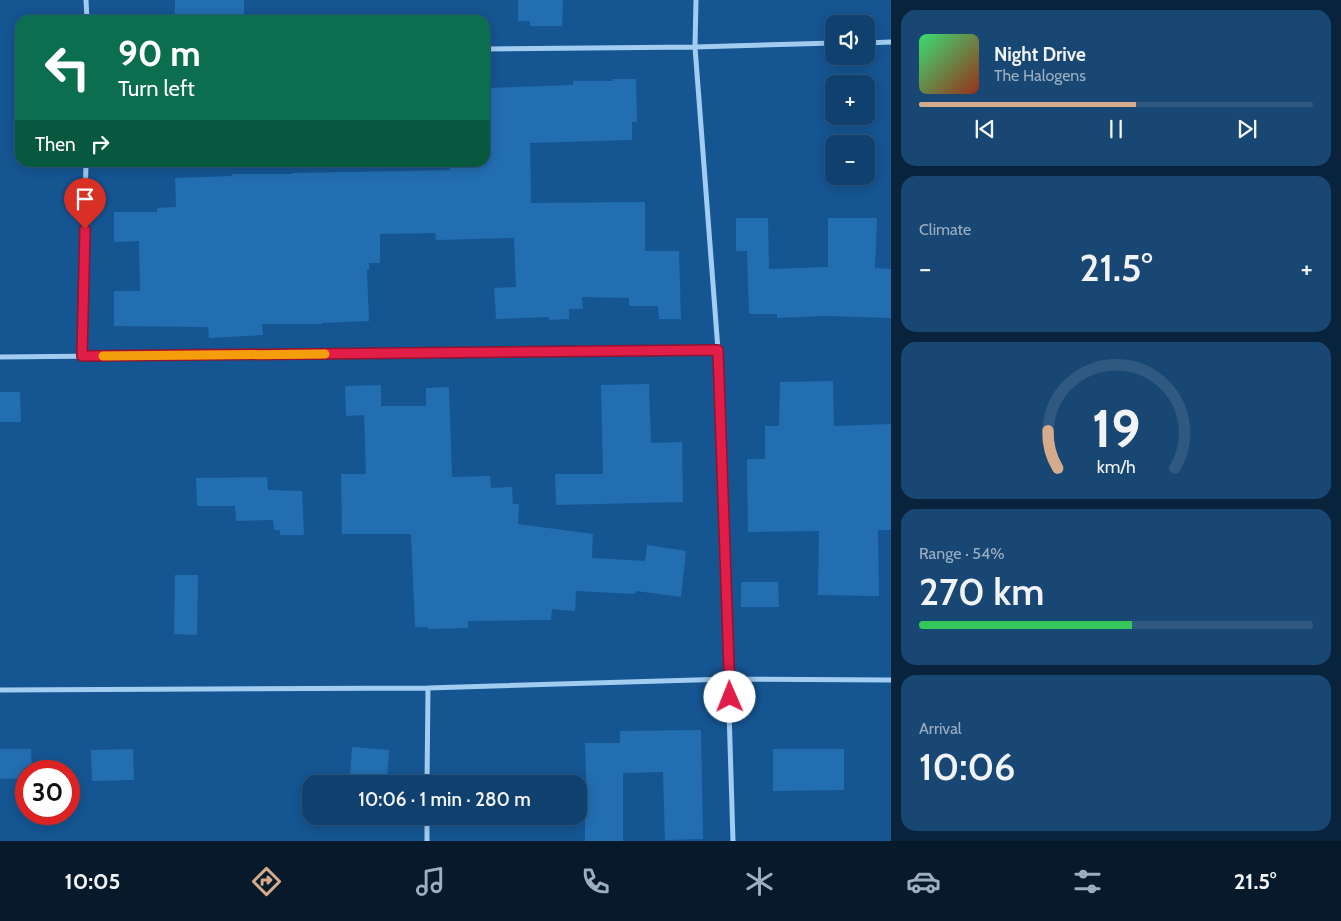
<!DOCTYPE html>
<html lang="en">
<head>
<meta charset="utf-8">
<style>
  body { margin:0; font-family:Cabin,sans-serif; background:#194773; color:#f1f3f6; height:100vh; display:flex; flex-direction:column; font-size:19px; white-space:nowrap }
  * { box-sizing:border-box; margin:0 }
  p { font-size:16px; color:#9cafc2 }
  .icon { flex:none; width:28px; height:28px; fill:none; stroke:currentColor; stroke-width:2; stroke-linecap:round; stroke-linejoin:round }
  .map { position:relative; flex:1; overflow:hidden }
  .panel { display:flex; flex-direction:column; gap:10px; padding:10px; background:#09233c; width:450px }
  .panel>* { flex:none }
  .guide { position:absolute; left:15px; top:15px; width:475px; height:152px; border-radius:15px; box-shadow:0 2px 12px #0003,0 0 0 1px #305981; background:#0b6e4f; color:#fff; overflow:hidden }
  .fabs { position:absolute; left:825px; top:15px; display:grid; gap:10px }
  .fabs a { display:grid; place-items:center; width:50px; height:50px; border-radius:10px; background:#10406e; box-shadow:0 2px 12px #0003,0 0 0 1px #305981; font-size:25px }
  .speed { position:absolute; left:15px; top:760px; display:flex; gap:10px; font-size:25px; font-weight:700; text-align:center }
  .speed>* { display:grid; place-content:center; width:65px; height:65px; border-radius:50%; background:#10406e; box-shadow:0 2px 12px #0003,0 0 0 1px #305981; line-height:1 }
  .speed .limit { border:8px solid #d22; background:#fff; color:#111 }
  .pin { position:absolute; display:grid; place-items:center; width:42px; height:42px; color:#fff; margin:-51px -21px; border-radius:50% 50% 50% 0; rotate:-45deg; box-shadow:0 0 5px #0007 }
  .pin .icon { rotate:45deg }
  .me { position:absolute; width:55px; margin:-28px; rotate:359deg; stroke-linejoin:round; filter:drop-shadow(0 0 4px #0008) }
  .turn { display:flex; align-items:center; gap:18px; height:105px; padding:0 20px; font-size:22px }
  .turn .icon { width:65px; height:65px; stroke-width:2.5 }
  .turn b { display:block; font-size:35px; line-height:42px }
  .then { display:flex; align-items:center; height:48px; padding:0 20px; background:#0003; gap:10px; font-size:19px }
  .big { font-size:38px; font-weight:600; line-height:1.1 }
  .panel .tile { flex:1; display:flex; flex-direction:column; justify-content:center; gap:8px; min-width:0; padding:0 18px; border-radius:15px; background:#194773 }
  .panel .dial { align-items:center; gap:0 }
  .dial svg { height:130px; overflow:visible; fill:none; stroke:#305981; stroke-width:7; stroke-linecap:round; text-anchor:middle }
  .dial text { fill:#f1f3f6; stroke:none }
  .song { display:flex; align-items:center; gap:15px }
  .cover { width:60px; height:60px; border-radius:8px; background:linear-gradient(135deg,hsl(140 70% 55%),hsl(10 70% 35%)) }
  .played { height:5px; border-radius:2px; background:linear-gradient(90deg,#d6ab8b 55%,#305981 55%) }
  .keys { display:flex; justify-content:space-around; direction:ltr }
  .heat { display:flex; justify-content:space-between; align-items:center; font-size:28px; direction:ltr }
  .charge { height:8px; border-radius:4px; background:linear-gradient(90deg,#34c759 54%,#305981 0) }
  .trip { position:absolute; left:302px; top:775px; width:285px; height:50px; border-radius:15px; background:#10406e; box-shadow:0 2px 12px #0003,0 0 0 1px #305981; font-weight:600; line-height:50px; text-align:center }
  .menu { display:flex; height:80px; justify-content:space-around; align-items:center; background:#061a2c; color:#9cafc2 }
  .menu .icon { width:35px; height:35px }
  .menu .on { color:#d6ab8b }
  .menu b { font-size:22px; color:#f1f3f6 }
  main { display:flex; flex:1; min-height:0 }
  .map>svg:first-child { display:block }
</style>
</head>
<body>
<main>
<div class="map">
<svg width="891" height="841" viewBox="0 0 891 841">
  <rect width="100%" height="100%" fill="#155592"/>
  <!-- building -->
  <path fill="#236eb1" d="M175,0H244V20H175Z
    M518,0H563L562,26H530V21H518Z
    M613,79H636L637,122H632V140L530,143L531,203L645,202V251H679L681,319H659L658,306H629V298L582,297L583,309H569V319L549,320V317L496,319L494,288L516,287L514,238L436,240L435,233L380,234V263H369V270H367L369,321L322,323V324H262L263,335L209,338L208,327H204L114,326V291H140L139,241L114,242V212H157V208L176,207L175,178L232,176V174H292V173L450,170V162H485V88L573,85V81H613Z
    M736,218H768L769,269L828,267V218H877L875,268L891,269V318L824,316L777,318V314H749L747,251H736Z
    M833,381L834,426L891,424V530H878L879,596L818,595L819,531L748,532L747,459H765V426H779L780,382Z
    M649,384L651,443L682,442L683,502L556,505L555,474H603L601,385Z
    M381,385V406H426V388L449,387L452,477L490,476L491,488L512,487L513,504H519L518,524L593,534L592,558L645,561L647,545L686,551L681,597L636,591L635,594L576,591L575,611L552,609L551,620L468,621V628L428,629V627H415L411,534H342L341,474H366L364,415L346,416L345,386Z
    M0,392H20L21,422H0Z
    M267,477L268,490L302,491L304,535H280V530H274L273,520L236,521L235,506H197L196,478Z
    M175,575H198L197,635L174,634Z
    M741,582H778L779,607H741Z
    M701,730L703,839L665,840L663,772L623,773V841H585V811H587L585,743H620V731Z
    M352,747L389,750L387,779L350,776Z
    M0,749H31L32,771H26V778L0,779Z
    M133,749L134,780L92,781L91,750Z
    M773,749H844V790L773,791Z"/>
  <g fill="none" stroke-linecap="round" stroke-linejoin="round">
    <!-- street -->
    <path stroke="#a3ccf1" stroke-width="5" d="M86,0L87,20
      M696,0L695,47L718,350L733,841
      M866,43L891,42
      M485,49L695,47L834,43
      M82,356L86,162
      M0,357L718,350
      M0,690L428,688L729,679L891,680
      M427,784L428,688
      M427,841V816"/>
  </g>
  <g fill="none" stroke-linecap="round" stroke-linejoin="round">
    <defs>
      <path id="route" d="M85,229L82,356L718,350L730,697"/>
    </defs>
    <!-- route casing -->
    <use href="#route" stroke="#92132f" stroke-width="12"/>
    <!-- route -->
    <use href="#route" stroke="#e11d48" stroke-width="9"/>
    <!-- slow -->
    <path stroke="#f59e0b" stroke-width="9" d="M103,356L325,354"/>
  </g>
</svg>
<div class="fabs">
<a><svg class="icon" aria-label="sound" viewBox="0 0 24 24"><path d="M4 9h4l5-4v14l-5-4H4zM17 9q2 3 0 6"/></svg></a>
<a>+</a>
<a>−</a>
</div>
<div class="speed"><div class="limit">30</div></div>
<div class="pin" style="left:85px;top:229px;background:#d93025"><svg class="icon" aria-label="arrive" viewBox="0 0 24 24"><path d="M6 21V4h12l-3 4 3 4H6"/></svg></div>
<svg class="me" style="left:730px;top:697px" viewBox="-20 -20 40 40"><circle r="19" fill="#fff"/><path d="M0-13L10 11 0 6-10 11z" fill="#e11d48"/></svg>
<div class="trip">10:06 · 1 min · 280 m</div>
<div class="guide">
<div class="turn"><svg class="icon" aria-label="left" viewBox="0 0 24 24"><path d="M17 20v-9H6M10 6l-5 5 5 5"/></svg><div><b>90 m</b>Turn left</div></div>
<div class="then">Then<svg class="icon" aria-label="right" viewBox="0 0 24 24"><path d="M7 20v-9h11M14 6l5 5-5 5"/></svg></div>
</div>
</div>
<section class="panel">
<div class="tile">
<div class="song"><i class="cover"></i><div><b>Night Drive</b><p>The Halogens</p></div></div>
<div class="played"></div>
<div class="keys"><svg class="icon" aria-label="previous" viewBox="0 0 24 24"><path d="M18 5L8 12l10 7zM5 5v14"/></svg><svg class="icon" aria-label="pause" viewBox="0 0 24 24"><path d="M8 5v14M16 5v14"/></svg><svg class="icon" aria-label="next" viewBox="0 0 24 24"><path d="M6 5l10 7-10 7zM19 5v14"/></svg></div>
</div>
<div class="tile"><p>Climate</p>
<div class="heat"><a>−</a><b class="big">21.5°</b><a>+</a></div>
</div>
<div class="tile dial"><svg viewBox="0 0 100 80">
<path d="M14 69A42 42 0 1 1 86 69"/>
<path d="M14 69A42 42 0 0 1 8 46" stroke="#d6ab8b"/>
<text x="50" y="56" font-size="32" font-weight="700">19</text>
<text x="50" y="72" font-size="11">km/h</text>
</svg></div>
<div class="tile"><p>Range · 54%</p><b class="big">270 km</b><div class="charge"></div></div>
<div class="tile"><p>Arrival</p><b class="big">10:06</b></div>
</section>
</main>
<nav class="menu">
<b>10:05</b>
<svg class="icon on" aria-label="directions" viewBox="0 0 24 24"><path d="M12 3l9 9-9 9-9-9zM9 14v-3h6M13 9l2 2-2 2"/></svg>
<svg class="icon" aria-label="music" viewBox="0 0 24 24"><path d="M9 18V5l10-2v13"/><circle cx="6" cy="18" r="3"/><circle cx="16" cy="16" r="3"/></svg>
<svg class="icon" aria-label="phone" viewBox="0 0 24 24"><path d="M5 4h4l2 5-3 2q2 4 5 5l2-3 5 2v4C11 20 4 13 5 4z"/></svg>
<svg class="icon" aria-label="climate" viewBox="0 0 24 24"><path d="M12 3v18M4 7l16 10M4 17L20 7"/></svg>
<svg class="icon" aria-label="car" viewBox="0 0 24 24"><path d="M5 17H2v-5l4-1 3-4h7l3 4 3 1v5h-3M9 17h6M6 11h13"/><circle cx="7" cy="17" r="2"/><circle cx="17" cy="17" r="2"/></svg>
<svg class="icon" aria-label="filters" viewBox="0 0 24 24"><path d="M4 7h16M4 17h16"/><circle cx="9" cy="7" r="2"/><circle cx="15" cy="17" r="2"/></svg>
<b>21.5°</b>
</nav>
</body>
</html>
